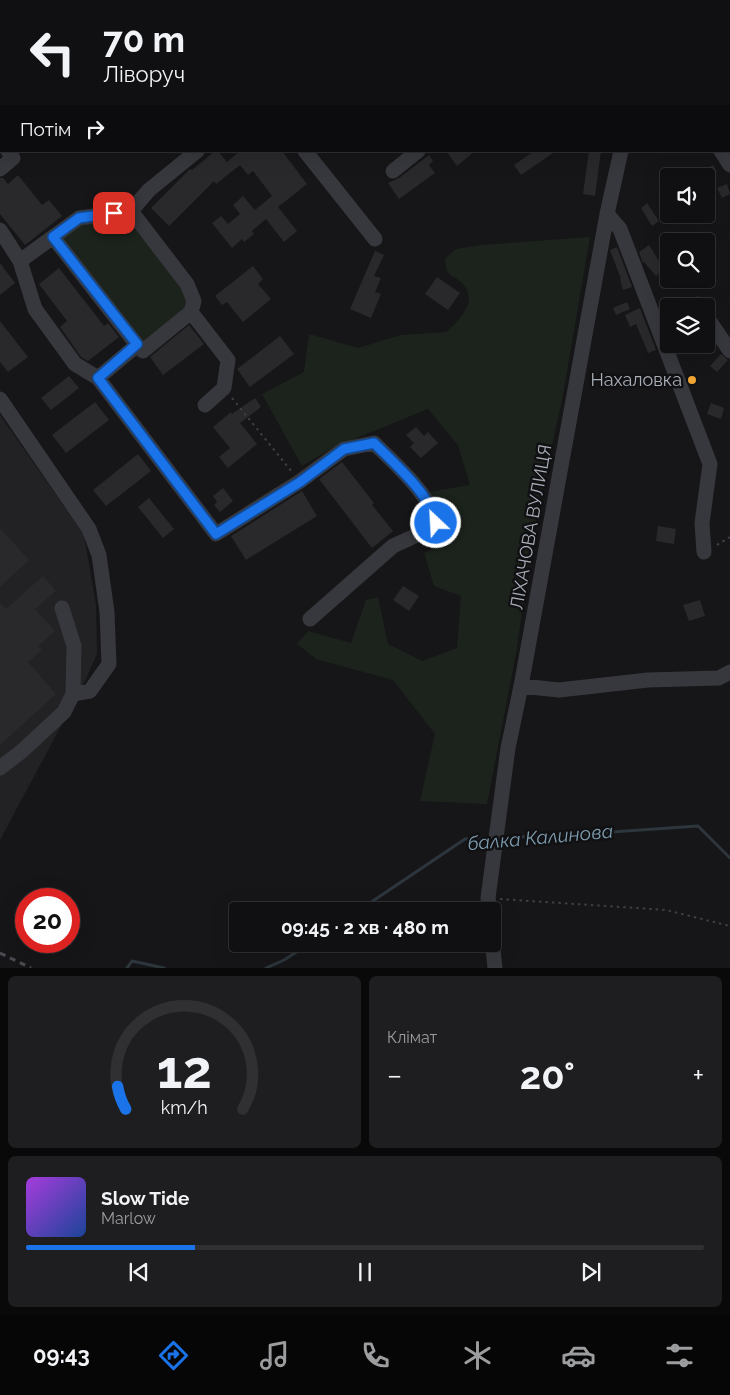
<!DOCTYPE html>
<html lang="uk">
<head>
<meta charset="utf-8">
<style>
  body { margin:0; font-family:Raleway,sans-serif; background:#1e1e20; color:#f1f3f6; height:100vh; display:flex; flex-direction:column; font-size:19px; white-space:nowrap }
  * { box-sizing:border-box; margin:0 }
  p { font-size:16px; color:#9c9d9f }
  .icon { flex:none; width:28px; height:28px; fill:none; stroke:currentColor; stroke-width:2; stroke-linecap:round; stroke-linejoin:round }
  .map { position:relative; height:968px; overflow:hidden }
  .side { display:flex; flex-direction:column; gap:8px; padding:8px; background:#09090a; flex:1 }
  .side>* { flex:none }
  .banner { position:absolute; left:0px; top:0px; width:730px; height:152px; box-shadow:0 5px 20px #0002,0 0 0 1px #303032; background:#101012; color:#f1f3f6; overflow:hidden }
  .tools { position:absolute; left:660px; top:168px; display:grid; gap:10px }
  .tools a { display:grid; place-items:center; width:55px; height:55px; border-radius:5px; background:#101012; box-shadow:0 5px 20px #0002,0 0 0 1px #303032; font-size:25px }
  .speed { position:absolute; left:15px; top:888px; display:flex; gap:10px; font-size:25px; font-weight:700; text-align:center }
  .speed>* { display:grid; place-content:center; width:65px; height:65px; border-radius:50%; background:#101012; box-shadow:0 5px 20px #0002,0 0 0 1px #303032; line-height:1 }
  .speed .limit { border:8px solid #d22; background:#fff; color:#111 }
  .pin { position:absolute; display:grid; place-items:center; width:42px; height:42px; color:#fff; margin:-21px; border-radius:10px; box-shadow:0 2px 8px #0006 }
  .me { position:absolute; width:55px; margin:-28px; rotate:335deg; stroke-linejoin:round; filter:drop-shadow(0 0 4px #0008) }
  .turn { display:flex; align-items:center; gap:18px; height:105px; padding:0 20px; font-size:22px }
  .turn .icon { width:65px; height:65px; stroke-width:2.5 }
  .turn b { display:block; font-size:35px; line-height:42px }
  .then { display:flex; align-items:center; height:48px; padding:0 20px; background:#0003; gap:10px; font-size:19px }
  .big { font-size:38px; font-weight:700; line-height:1.1 }
  .side .tile { flex:1; display:flex; flex-direction:column; justify-content:center; gap:8px; min-width:0; padding:0 18px; border-radius:8px; background:#1e1e20 }
  .side .dial { align-items:center; gap:0 }
  .dial svg { height:130px; overflow:visible; fill:none; stroke:#303032; stroke-width:7; stroke-linecap:round; text-anchor:middle }
  .dial text { fill:#f1f3f6; stroke:none }
  .song { display:flex; align-items:center; gap:15px }
  .cover { width:60px; height:60px; border-radius:8px; background:linear-gradient(135deg,hsl(280 70% 55%),hsl(220 70% 35%)) }
  .played { height:5px; border-radius:2px; background:linear-gradient(90deg,#1a73e8 25%,#303032 25%) }
  .keys { display:flex; justify-content:space-around; direction:ltr }
  .heat { display:flex; justify-content:space-between; align-items:center; font-size:28px; direction:ltr }
  .side .tiles { flex:1; display:grid; gap:8px; grid-template-columns:1fr 1fr }
  .tile:last-child { grid-column:span 2 }
  .trip { position:absolute; left:229px; top:902px; width:272px; height:50px; border-radius:5px; background:#101012; box-shadow:0 5px 20px #0002,0 0 0 1px #303032; font-weight:700; line-height:50px; text-align:center }
  .tabs { display:flex; height:80px; justify-content:space-around; align-items:center; background:#060607; color:#9c9d9f }
  .tabs .icon { width:35px; height:35px }
  .tabs .on { color:#1a73e8 }
  .tabs b { font-size:22px; color:#f1f3f6 }
  .map>svg:first-child { display:block }
</style>
</head>
<body>
<div class="map">
<svg width="730" height="968" viewBox="0 0 730 968">
  <rect width="100%" height="100%" fill="#161618"/>
  <!-- built -->
  <path fill="#222225" d="M0,415L84,535L96,605L97,654L85,681L0,840Z"/>
  <!-- green -->
  <path fill="#1c231c" d="M127,215L186,295L187,309L151,340L142,342L66,246L63,238L68,227Z
    M590,237L563,395L532,537L517,648L487,804L420,801L435,734L393,680L316,659L297,644L308,631L351,643L366,600L378,597L388,644L422,661L457,648L461,596L434,586L424,553L456,539L429,492L470,485L458,445L428,409L332,448L302,466L262,394L304,372L309,334L358,348L401,335L447,332C460,319 479,301 462,283C451,273 446,277 445,259L456,249L482,245Z"/>
  <g fill="none" stroke-linecap="round" stroke-linejoin="round">
    <!-- stream -->
    <path stroke="#2c363c" stroke-width="3" d="M499,838L583,834L698,826L730,858
      M358,911L465,839L491,838
      M127,968L132,961L164,968
      M266,968L284,960L309,944"/>
  </g>
  <!-- building -->
  <path fill="#29292c" d="M215,151H218L227,162L240,151H282L307,184L278,207L297,231L284,242L266,219L252,231L254,234L244,242L242,239L232,248L212,223L221,216L228,224L240,214L233,205L243,196L255,210L272,196L253,171L248,175L240,165L216,184L214,181L169,226L151,208L190,169L192,170Z
    M446,151H475L457,166Z
    M534,151H556L521,175L514,165Z
    M589,151H601L595,196L583,194Z
    M429,155L433,161L429,165L435,173L399,199L388,183L399,178Z
    M713,165L717,172L707,177L704,170Z
    M18,175L42,205L49,200L62,216L25,245L0,214V178H3L8,184Z
    M727,184L730,194L722,198L717,188Z
    M647,203L659,221L652,226L641,208Z
    M649,245L659,261L664,256L669,262V266L656,276L644,262L643,263L639,252Z
    M617,247L632,287L623,290L620,279H621L610,250Z
    M375,251L384,255L374,276L381,278L375,292L381,294L371,318L350,309Z
    M0,263L15,283L0,295Z
    M253,266L263,279L258,284L271,299L243,322L227,302L222,305L215,296Z
    M706,266L717,281L706,288Z
    M59,268L104,326L108,323L119,337L88,361L81,357L60,327L67,321L39,284Z
    M437,277L460,293L448,310L425,294Z
    M627,302L630,309L616,315L613,308Z
    M640,308L656,350L648,353L636,324L630,327L625,315Z
    M0,321L28,357L8,372L0,362Z
    M189,325L204,344L163,375L150,357Z
    M280,336L294,354L250,387L237,369Z
    M721,354L728,360L717,372L710,366Z
    M69,376L79,388L51,410L41,398Z
    M255,398L261,407L240,423L257,444L228,468L219,457L230,448L213,427L231,412L232,414Z
    M95,402L109,420L66,453L52,435Z
    M711,403L724,408L721,419L707,414Z
    M416,427L424,436L428,432L438,443L421,458L410,447L414,443L406,435Z
    M138,454L151,471L106,506L93,490Z
    M342,462L374,503L372,505L393,531L372,548L319,479Z
    M223,488L233,501L220,512L214,505L217,502L213,496Z
    M302,491L317,516L246,560L231,536Z
    M149,498L174,529L163,538L138,507Z
    M658,526L676,529L674,544L656,541Z
    M0,528L29,560L0,587Z
    M43,576L56,591L35,609L55,631L38,646L42,650L28,662L56,694L0,745V603L6,609Z
    M403,586L419,596L409,611L393,600Z
    M700,600L705,616L689,621L683,605Z"/>
  <g fill="none" stroke-linecap="round" stroke-linejoin="round">
    <!-- path -->
    <path stroke="#3d3f44" stroke-width="2" stroke-dasharray="2.5 4" stroke-linecap="butt" d="M232,398L292,472
      M717,545L730,537
      M500,899L666,910L730,926"/>
    <!-- minor -->
    <path stroke="#37383d" stroke-width="15" d="M135,0L137,1
      M299,0L300,1
      M496,0V1
      M576,0L577,1
      M633,0L634,1
      M353,1L354,0
      M509,1L513,0
      M0,55L1,56
      M305,151L375,239
      M721,151L730,165
      M0,169L13,158L8,151
      M393,171L418,151
      M131,211L187,284L194,301L191,312L228,360L224,388L205,405
      M131,211L149,190L197,151
      M607,214L620,229L710,464L702,523L704,552
      M0,230L20,261
      M53,237L137,345
      M696,306L698,304L700,306
      M191,312L143,351L137,345L98,378L216,534L299,482L344,449L374,443C394,463 431,495 436,523L428,530L393,546L310,619
      M706,316L730,351
      M98,378L75,364L35,309L20,261L79,218L131,211
      M0,399L89,529L99,555L107,612L109,664L90,691L73,694
      M521,686L559,690L648,680L719,678L730,672
      M0,768L22,751L64,712L73,694L74,646L62,608
      M490,911L488,898L508,748L521,686L607,214L621,151
      M492,939L495,968"/>
    <!-- rail -->
    <path stroke="#4a4c52" stroke-width="3" stroke-dasharray="6 5" stroke-linecap="butt" d="M0,953L31,968"/>
  </g>
  <g fill="none" stroke-linecap="round" stroke-linejoin="round">
    <defs>
      <path id="route" d="M114,213L79,218L53,237L137,344L98,378L216,534L300,482L344,449L374,443C394,463 431,495 436,523"/>
    </defs>
    <!-- route casing -->
    <use href="#route" stroke="#114b97" stroke-width="12"/>
    <!-- route -->
    <use href="#route" stroke="#1a73e8" stroke-width="9"/>
  </g>
  <!-- markers -->
  <circle fill="#f1a535" stroke="#111113" stroke-width="2" cx="692" cy="380" r="5"/>
  <g text-anchor="middle" stroke-width="5" stroke-linejoin="round" paint-order="stroke">
    <!-- poi labels -->
    <g font-size="18" fill="#a8aeb8" stroke="#111113" text-anchor="end">
      <text x="682" y="386">Нахаловка</text>
    </g>
    <!-- street labels -->
    <g font-size="18" fill="#a8aeb8" stroke="#111113">
      <text transform="translate(531 527) rotate(-80)" y="6">ЛІХАЧОВА ВУЛИЦЯ</text>
    </g>
    <!-- water labels -->
    <g font-size="19" font-style="italic" fill="#7f9eb2" stroke="#111113">
      <text transform="translate(540 837) rotate(-5)" y="7">балка Калинова</text>
    </g>
  </g>
</svg>
<div class="tools">
<a><svg class="icon" aria-label="sound" viewBox="0 0 24 24"><path d="M4 9h4l5-4v14l-5-4H4zM17 9q2 3 0 6"/></svg></a>
<a><svg class="icon" aria-label="search" viewBox="0 0 24 24"><circle cx="10" cy="10" r="6"/><path d="M15 15l6 6"/></svg></a>
<a><svg class="icon" aria-label="layers" viewBox="0 0 24 24"><path d="M12 4l9 5-9 5-9-5zM3 14l9 5 9-5"/></svg></a>
</div>
<div class="speed"><div class="limit">20</div></div>
<div class="pin" style="left:114px;top:213px;background:#d93025"><svg class="icon" aria-label="arrive" viewBox="0 0 24 24"><path d="M6 21V4h12l-3 4 3 4H6"/></svg></div>
<svg class="me" style="left:436px;top:523px" viewBox="-20 -20 40 40"><circle r="17" fill="#1a73e8" stroke="#fff" stroke-width="3"/><path d="M0-11L8 9 0 5-8 9z" fill="#fff"/></svg>
<div class="trip">09:45 · 2 хв · 480 m</div>
<div class="banner">
<div class="turn"><svg class="icon" aria-label="left" viewBox="0 0 24 24"><path d="M17 20v-9H6M10 6l-5 5 5 5"/></svg><div><b>70 m</b>Ліворуч</div></div>
<div class="then">Потім<svg class="icon" aria-label="right" viewBox="0 0 24 24"><path d="M7 20v-9h11M14 6l5 5-5 5"/></svg></div>
</div>
</div>
<section class="side">
<div class="tiles">
<div class="tile dial"><svg viewBox="0 0 100 80">
<path d="M14 69A42 42 0 1 1 86 69"/>
<path d="M14 69A42 42 0 0 1 9 55" stroke="#1a73e8"/>
<text x="50" y="56" font-size="32" font-weight="700">12</text>
<text x="50" y="72" font-size="11">km/h</text>
</svg></div>
<div class="tile"><p>Клімат</p>
<div class="heat"><a>−</a><b class="big">20°</b><a>+</a></div>
</div>
<div class="tile">
<div class="song"><i class="cover"></i><div><b>Slow Tide</b><p>Marlow</p></div></div>
<div class="played"></div>
<div class="keys"><svg class="icon" aria-label="previous" viewBox="0 0 24 24"><path d="M18 5L8 12l10 7zM5 5v14"/></svg><svg class="icon" aria-label="pause" viewBox="0 0 24 24"><path d="M8 5v14M16 5v14"/></svg><svg class="icon" aria-label="next" viewBox="0 0 24 24"><path d="M6 5l10 7-10 7zM19 5v14"/></svg></div>
</div>
</div>
</section>
<nav class="tabs">
<b>09:43</b>
<svg class="icon on" aria-label="directions" viewBox="0 0 24 24"><path d="M12 3l9 9-9 9-9-9zM9 14v-3h6M13 9l2 2-2 2"/></svg>
<svg class="icon" aria-label="music" viewBox="0 0 24 24"><path d="M9 18V5l10-2v13"/><circle cx="6" cy="18" r="3"/><circle cx="16" cy="16" r="3"/></svg>
<svg class="icon" aria-label="phone" viewBox="0 0 24 24"><path d="M5 4h4l2 5-3 2q2 4 5 5l2-3 5 2v4C11 20 4 13 5 4z"/></svg>
<svg class="icon" aria-label="climate" viewBox="0 0 24 24"><path d="M12 3v18M4 7l16 10M4 17L20 7"/></svg>
<svg class="icon" aria-label="car" viewBox="0 0 24 24"><path d="M5 17H2v-5l4-1 3-4h7l3 4 3 1v5h-3M9 17h6M6 11h13"/><circle cx="7" cy="17" r="2"/><circle cx="17" cy="17" r="2"/></svg>
<svg class="icon" aria-label="filters" viewBox="0 0 24 24"><path d="M4 7h16M4 17h16"/><circle cx="9" cy="7" r="2"/><circle cx="15" cy="17" r="2"/></svg>
</nav>
</body>
</html>
